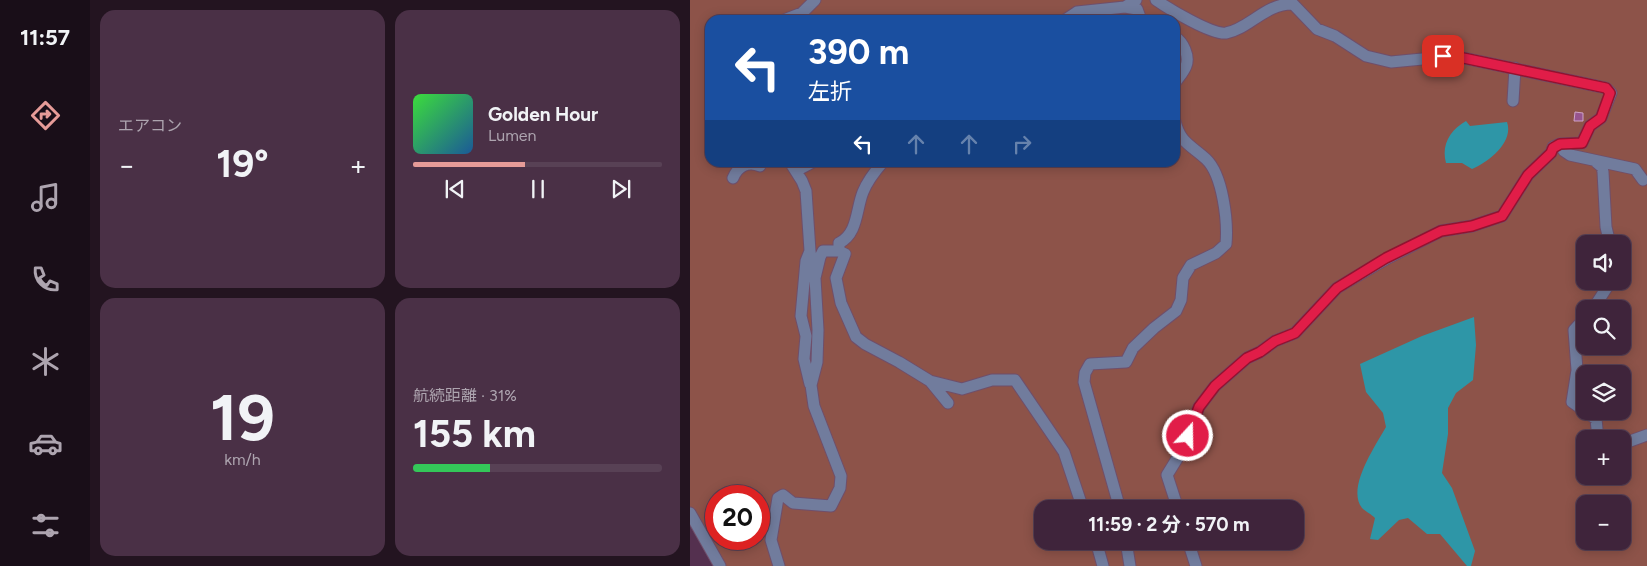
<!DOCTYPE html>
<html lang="ja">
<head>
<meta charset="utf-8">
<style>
  body { margin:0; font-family:Figtree,"Noto Sans JP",sans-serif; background:#4a3046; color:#f1f3f6; height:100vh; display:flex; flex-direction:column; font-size:19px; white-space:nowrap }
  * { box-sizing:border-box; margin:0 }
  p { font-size:16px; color:#ada4af }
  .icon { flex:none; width:28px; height:28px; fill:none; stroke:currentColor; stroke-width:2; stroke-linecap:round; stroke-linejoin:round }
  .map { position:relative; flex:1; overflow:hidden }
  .sheet { display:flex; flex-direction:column; gap:10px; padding:10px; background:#231420; width:600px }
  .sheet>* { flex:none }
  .top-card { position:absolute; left:15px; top:15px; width:475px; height:152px; border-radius:15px; box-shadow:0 2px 12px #0003,0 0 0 1px #584155; background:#1a4fa0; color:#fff; overflow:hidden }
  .controls { position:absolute; left:886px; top:235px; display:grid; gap:10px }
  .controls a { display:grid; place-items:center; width:55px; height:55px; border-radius:10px; background:#3f243b; box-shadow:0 2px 12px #0003,0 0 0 1px #584155; font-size:25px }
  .speed { position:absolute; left:15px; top:485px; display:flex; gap:10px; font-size:25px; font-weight:700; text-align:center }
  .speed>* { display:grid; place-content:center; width:65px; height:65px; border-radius:50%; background:#3f243b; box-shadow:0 2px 12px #0003,0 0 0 1px #584155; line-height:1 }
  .speed .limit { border:8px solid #d22; background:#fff; color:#111 }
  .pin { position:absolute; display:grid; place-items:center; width:42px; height:42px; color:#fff; margin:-21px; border-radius:10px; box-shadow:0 2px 8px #0006 }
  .me { position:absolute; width:55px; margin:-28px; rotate:21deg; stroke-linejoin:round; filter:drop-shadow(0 0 4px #0008) }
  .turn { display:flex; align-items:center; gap:18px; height:105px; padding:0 20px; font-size:22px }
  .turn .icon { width:65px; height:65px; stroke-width:2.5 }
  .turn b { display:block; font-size:35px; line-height:42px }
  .lanes { display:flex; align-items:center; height:48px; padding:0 20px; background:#0003; justify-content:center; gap:25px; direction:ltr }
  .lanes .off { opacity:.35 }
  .big { font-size:38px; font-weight:700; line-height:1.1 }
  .sheet .tile { flex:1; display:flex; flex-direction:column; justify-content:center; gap:8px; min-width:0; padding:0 18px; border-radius:15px; background:#4a3046 }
  .sheet .dial { align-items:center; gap:0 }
  .dial b { font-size:65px; line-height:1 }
  .song { display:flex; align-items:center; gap:15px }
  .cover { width:60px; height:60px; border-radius:8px; background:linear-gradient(135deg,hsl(120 70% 55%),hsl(210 70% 35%)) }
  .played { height:5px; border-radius:2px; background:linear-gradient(90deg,#e69b98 45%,#584155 45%) }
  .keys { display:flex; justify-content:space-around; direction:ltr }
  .heat { display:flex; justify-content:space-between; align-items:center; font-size:28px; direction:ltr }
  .charge { height:8px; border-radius:4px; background:linear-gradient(90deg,#34c759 31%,#584155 0) }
  .sheet .tiles { flex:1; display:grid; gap:10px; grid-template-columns:repeat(2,1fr) }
  .trip { position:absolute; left:344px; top:500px; width:270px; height:50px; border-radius:15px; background:#3f243b; box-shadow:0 2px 12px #0003,0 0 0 1px #584155; font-weight:700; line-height:50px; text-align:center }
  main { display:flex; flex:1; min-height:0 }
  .dock { display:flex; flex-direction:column; width:90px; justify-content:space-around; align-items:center; background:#190e18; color:#ada4af }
  .dock .icon { width:35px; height:35px }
  .dock .current { color:#e69b98 }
  .dock b { font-size:22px; color:#f1f3f6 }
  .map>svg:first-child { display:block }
</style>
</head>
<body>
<main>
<nav class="dock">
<b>11:57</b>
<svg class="icon current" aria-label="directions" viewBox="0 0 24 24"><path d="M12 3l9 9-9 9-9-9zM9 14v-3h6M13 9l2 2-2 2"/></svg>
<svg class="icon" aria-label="music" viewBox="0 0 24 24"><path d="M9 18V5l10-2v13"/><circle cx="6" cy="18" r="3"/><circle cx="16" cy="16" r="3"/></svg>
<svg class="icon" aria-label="phone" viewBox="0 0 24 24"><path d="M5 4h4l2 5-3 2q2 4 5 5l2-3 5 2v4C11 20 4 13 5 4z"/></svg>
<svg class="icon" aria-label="climate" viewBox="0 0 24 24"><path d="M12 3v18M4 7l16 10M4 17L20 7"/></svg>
<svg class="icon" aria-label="car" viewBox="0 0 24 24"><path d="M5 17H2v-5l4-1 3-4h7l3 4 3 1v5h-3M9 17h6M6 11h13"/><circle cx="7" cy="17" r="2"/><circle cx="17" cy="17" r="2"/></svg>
<svg class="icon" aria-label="filters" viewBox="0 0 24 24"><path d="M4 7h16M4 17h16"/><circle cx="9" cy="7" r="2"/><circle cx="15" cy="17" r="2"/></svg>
</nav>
<section class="sheet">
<div class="tiles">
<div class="tile"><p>エアコン</p>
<div class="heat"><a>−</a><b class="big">19°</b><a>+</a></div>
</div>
<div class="tile">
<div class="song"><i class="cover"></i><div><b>Golden Hour</b><p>Lumen</p></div></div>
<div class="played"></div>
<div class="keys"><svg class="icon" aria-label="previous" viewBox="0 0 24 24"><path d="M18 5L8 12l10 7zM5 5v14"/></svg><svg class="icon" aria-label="pause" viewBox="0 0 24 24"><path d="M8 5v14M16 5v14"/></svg><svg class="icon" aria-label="next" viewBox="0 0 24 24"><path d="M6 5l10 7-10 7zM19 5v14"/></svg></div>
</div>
<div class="tile dial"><b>19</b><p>km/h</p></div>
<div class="tile"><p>航続距離 · 31%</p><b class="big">155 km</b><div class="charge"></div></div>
</div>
</section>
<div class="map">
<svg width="957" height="566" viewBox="0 0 957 566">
  <rect width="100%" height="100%" fill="#54304f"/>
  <!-- green -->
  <path fill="#8d5349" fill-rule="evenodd" d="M0,0H957V566H27L0,517ZM20,20H485V162H20ZM895,244H932V281H895ZM895,309H932V346H895ZM895,374H932V411H895ZM895,439H932V476H895ZM26,496H69V539H26ZM895,504H932V541H895ZM352,509H605V541H352Z"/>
  <!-- water -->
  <path fill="#2e96a7" d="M776,121L780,126L817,122C824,142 799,162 782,169L772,163H756C751,145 760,130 776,121Z
    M784,317L786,345L783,380L766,393L758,408V434L752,473L762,488L785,551L781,566H777L750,534H737L718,518L709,520L688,540L680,539L685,518C681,514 675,511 672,508C656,488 686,445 696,427L693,413L676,392L670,364L732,336Z"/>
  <!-- building -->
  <path fill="#97548f" stroke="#cfa4c8" d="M885,112L893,113V121H884Z"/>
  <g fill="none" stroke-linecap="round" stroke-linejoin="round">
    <defs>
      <path id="minor" d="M466,0C479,9 522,35 536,33C559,29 576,3 603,4L627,29L645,36L676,56L701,62L764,56L916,88L921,93L911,118L900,126L892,143L870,144L863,147L861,153L838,175L812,216L782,226L751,231L696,259L647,288L605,333L585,341L570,352L557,358L525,386L509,407L493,449L477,475L488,509
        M435,7L447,9L451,20
        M94,20L112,13L125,0
        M375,20L387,12L435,7L446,0
        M485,37C493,42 500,56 496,66C494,72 488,78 485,83
        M823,101L825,68
        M870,144L874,151L880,155L945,169L953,180
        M100,162L112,181L116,191L120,251
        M906,162L912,167L913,172L916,227L920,244
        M106,171L123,162
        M43,178C48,166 58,161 70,166
        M149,251V243C168,234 166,209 173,192C177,182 186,170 193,162
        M903,309L921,281
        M895,318L884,330L887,370L882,402L906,419L908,439
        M240,381L258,403
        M120,384L114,359L116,336L111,316L116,261L120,251L123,274
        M932,444L957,435
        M430,509L394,382L395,373L400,364L436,362L443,348L464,328L486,311L491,300L493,278L501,265L526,253L536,244C538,222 533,175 516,159C501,145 490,143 485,121
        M0,513L30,566
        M406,541L413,566
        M436,541L440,566
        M498,541L506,566
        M89,566L81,540L88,498L93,495L103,503L141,506L150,488L151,476L124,406L121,385L127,362L128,330L125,278L130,257L133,251H149L155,254L146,278L151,303L166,337L175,344L209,362L240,381L272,389L302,380H325L374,452L393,509"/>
    </defs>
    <!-- minor casing -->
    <use href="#minor" stroke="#6f4f6b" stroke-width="13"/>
    <!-- minor -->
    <use href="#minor" stroke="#717c9d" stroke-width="11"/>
  </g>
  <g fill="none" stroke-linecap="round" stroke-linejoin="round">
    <defs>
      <path id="route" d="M498,436L509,407L525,386L557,358L570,352L585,341L605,333L647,288L696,258L751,231L782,226L812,216L838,175L861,153L863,148L870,144L892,143L900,126L911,118L920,93L916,88L764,56H753"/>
    </defs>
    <!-- route casing -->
    <use href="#route" stroke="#92132f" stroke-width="12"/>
    <!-- route -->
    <use href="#route" stroke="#e11d48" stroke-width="9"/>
  </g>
</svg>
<div class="controls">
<a><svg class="icon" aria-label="sound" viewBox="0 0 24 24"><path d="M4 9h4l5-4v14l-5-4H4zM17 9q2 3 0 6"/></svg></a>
<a><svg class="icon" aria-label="search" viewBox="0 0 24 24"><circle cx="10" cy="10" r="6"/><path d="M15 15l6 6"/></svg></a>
<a><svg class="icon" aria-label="layers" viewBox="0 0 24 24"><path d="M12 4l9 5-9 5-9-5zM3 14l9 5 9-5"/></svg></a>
<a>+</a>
<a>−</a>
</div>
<div class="speed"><div class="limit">20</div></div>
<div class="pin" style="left:753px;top:56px;background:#d93025"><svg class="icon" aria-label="arrive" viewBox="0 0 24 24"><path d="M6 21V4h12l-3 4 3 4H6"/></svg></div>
<svg class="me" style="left:498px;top:436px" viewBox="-20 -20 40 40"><circle r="17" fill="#e11d48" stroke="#fff" stroke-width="3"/><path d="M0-11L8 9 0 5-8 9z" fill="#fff"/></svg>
<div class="trip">11:59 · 2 分 · 570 m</div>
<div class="top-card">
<div class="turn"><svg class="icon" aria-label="left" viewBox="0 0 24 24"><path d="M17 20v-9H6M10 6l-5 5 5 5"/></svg><div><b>390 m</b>左折</div></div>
<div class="lanes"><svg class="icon" aria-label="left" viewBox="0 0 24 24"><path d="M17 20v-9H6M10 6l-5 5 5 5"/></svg><svg class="icon off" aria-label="ahead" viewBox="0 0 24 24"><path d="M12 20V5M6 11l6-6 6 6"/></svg><svg class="icon off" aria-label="ahead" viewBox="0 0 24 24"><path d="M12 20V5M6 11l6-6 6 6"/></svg><svg class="icon off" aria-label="right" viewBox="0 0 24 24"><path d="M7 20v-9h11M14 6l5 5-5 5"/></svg></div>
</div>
</div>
</main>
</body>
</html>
